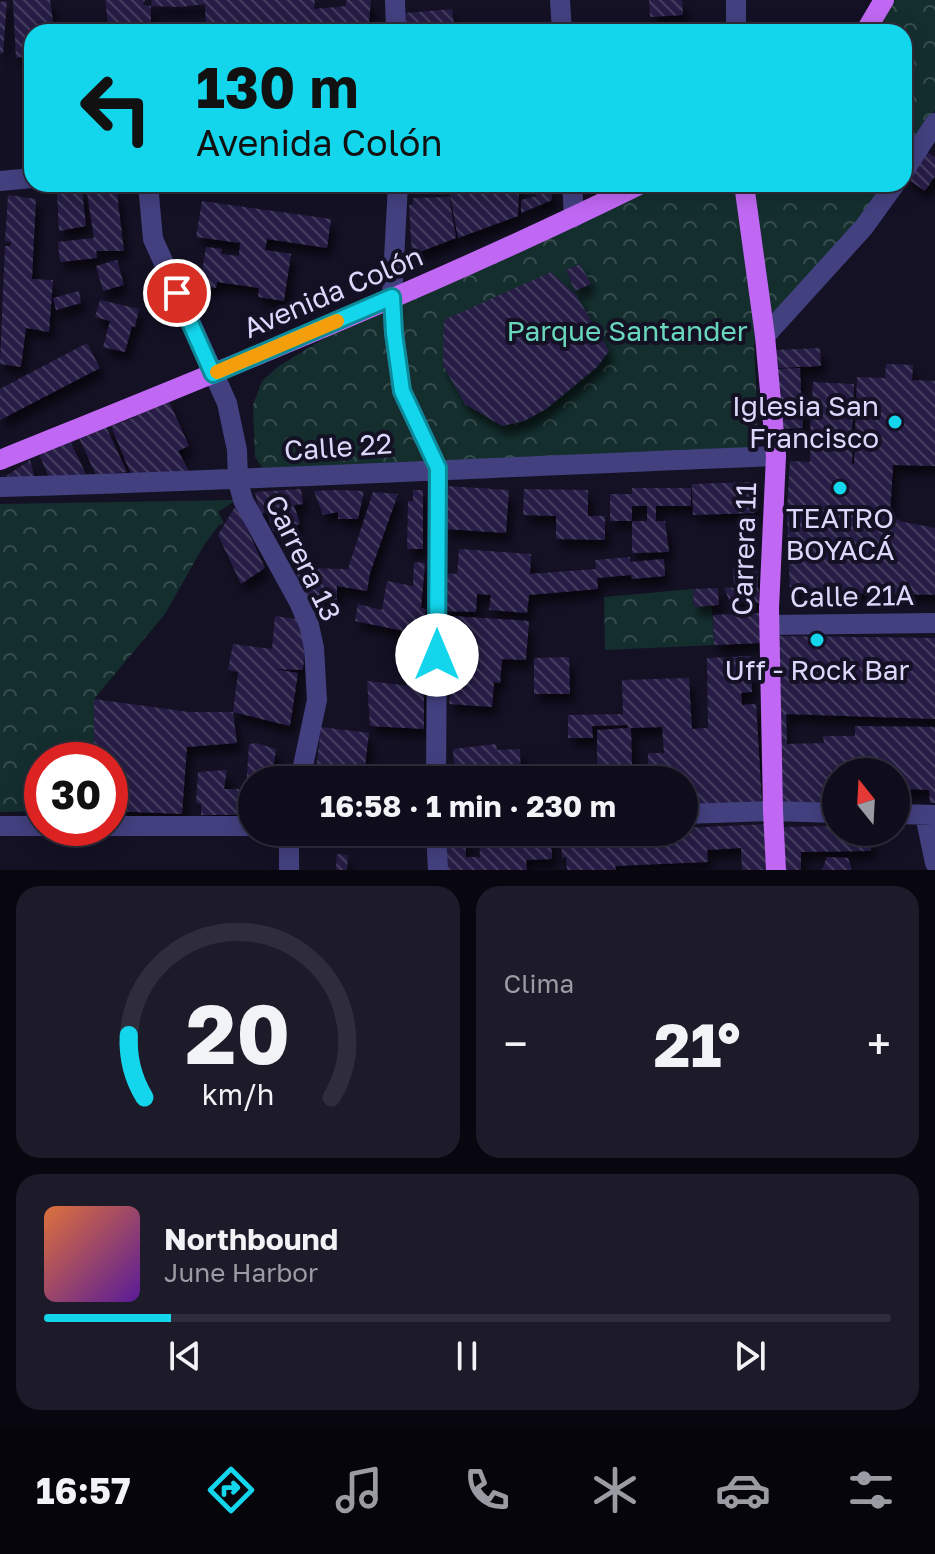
<!DOCTYPE html>
<html lang="es">
<head>
<meta charset="utf-8">
<style>
  body { margin:0; font-family:"Golos Text",sans-serif; background:#1d1b29; color:#f1f3f6; height:100vh; display:flex; flex-direction:column; font-size:30px; white-space:nowrap }
  * { box-sizing:border-box; margin:0 }
  p { font-size:26px; color:#9b9ca3 }
  .icon { flex:none; width:44px; height:44px; fill:none; stroke:currentColor; stroke-width:2; stroke-linecap:round; stroke-linejoin:round }
  .map { position:relative; height:870px; overflow:hidden }
  .details { display:flex; flex-direction:column; gap:16px; padding:16px; background:#08070f; flex:1 }
  .details>* { flex:none }
  .banner { position:absolute; left:24px; top:24px; width:888px; height:168px; border-radius:24px; box-shadow:0 4px 20px #0003,0 0 0 2px #2f2d3b; background:#13d5ec; color:#111; overflow:hidden }
  .needle { width:52px; rotate:342deg }
  .controls { position:absolute; left:822px; top:758px; display:grid; gap:16px }
  .controls a { display:grid; place-items:center; width:88px; height:88px; border-radius:50%; background:#0f0d1c; box-shadow:0 4px 20px #0003,0 0 0 2px #2f2d3b; font-size:40px }
  .speed { position:absolute; left:24px; top:742px; display:flex; gap:16px; font-size:40px; font-weight:700; text-align:center }
  .speed>* { display:grid; place-content:center; width:104px; height:104px; border-radius:50%; background:#0f0d1c; box-shadow:0 4px 20px #0003,0 0 0 2px #2f2d3b; line-height:1 }
  .speed .limit { border:12px solid #d22; background:#fff; color:#111 }
  .pin { position:absolute; display:grid; place-items:center; width:68px; height:68px; color:#fff; margin:-34px; border:4px solid #fff; border-radius:50%; box-shadow:0 2px 8px #0007 }
  .me { position:absolute; width:88px; margin:-44px; rotate:0deg; stroke-linejoin:round; filter:drop-shadow(0 0 6px #0008) }
  .turn { display:flex; align-items:center; gap:28px; height:168px; padding:0 40px; font-size:36px }
  .turn .icon { width:104px; height:104px; stroke-width:2.5 }
  .turn b { display:block; font-size:56px; line-height:68px }
  .big { font-size:60px; font-weight:700; line-height:1.1 }
  .details .widget { flex:1; display:flex; flex-direction:column; justify-content:center; gap:12px; min-width:0; padding:0 28px; border-radius:24px; background:#1d1b29 }
  .details .dial { align-items:center; gap:0 }
  .dial svg { height:208px; overflow:visible; fill:none; stroke:#2f2d3b; stroke-width:7; stroke-linecap:round; text-anchor:middle }
  .dial text { fill:#f1f3f6; stroke:none }
  .song { display:flex; align-items:center; gap:24px }
  .cover { width:96px; height:96px; border-radius:12px; background:linear-gradient(135deg,hsl(20 70% 55%),hsl(270 70% 35%)) }
  .played { height:8px; border-radius:4px; background:linear-gradient(90deg,#13d5ec 15%,#2f2d3b 15%) }
  .keys { display:flex; justify-content:space-around; direction:ltr }
  .heat { display:flex; justify-content:space-between; align-items:center; font-size:44px; direction:ltr }
  .details .tiles { flex:1; display:grid; gap:16px; grid-template-columns:1fr 1fr }
  .widget:last-child { grid-column:span 2 }
  .trip { position:absolute; left:238px; top:766px; width:460px; height:80px; border-radius:40px; background:#0f0d1c; box-shadow:0 4px 20px #0003,0 0 0 2px #2f2d3b; font-weight:700; line-height:80px; text-align:center }
  .tab-bar { display:flex; height:128px; justify-content:space-around; align-items:center; background:#06050b; color:#9b9ca3 }
  .tab-bar .icon { width:56px; height:56px }
  .tab-bar .on { color:#13d5ec }
  .tab-bar b { font-size:36px; color:#f1f3f6 }
  .map>svg:first-child { display:block }
</style>
</head>
<body>
<div class="map">
<svg width="935" height="870" viewBox="0 0 935 870">
  <defs>
    <pattern id="park-crowns" width="20" height="18" patternUnits="userSpaceOnUse" patternTransform="scale(2)"><rect width="20" height="18" fill="#142e2e"/><path d="M2 6a3 3 0 1 1 6 0M12 15a3 3 0 1 1 6 0" fill="none" stroke="#364c4d"/></pattern>
    <pattern id="building-back-hatch" width="6" height="6" patternUnits="userSpaceOnUse" patternTransform="scale(2)"><rect width="6" height="6" fill="#261e44"/><path d="M-1 5l2 2M0 0l6 6M5-1l2 2" fill="none" stroke="#453e60"/></pattern>
    <filter id="shadow"><feDropShadow dx="5" dy="9" stdDeviation="4" flood-color="#0009"/></filter>
  </defs>
  <rect width="100%" height="100%" fill="#141125"/>
  <!-- park -->
  <path fill="url(#park-crowns)" d="M895,0H935V110L904,159V32H878Z
    M657,184H888L754,344L759,450L266,473L255,457L253,405L262,381L279,366L392,297L602,203Z
    M236,500L218,512L224,523L219,525L204,545L165,614L94,699V760H42V811L0,812V504Z
    M693,589L694,607L712,606L714,645L605,650L604,597Z"/>
  <!-- building -->
  <path fill="url(#building-back-hatch)" fill-rule="evenodd" filter="url(#shadow)" d="M13,0H50L53,22L32,23L67,24L68,32H32V55L16,58Z
    M105,0H145L143,5L151,6V32H109Z
    M152,0H315L314,9L346,6V0H371L368,32H206L205,4L180,7L151,6Z
    M649,0H682L683,15L650,17Z
    M7,1L3,53L0,54V2Z
    M452,9L455,32H405V13Z
    M924,150L935,157V176L925,191L905,177Z
    M460,184H519L518,216L458,238L449,191L460,189Z
    M535,184H551L552,200L521,213V200L536,196Z
    M82,190L86,226L59,231L57,193Z
    M87,193H117L124,251H96L97,258L60,262L58,242L94,238Z
    M8,195L36,199L32,279L53,280L49,332L26,328L21,367L0,364L5,246H10L11,242L5,241Z
    M449,197L456,238L412,255L409,205L413,204V198Z
    M202,201L331,219L327,248L267,239L265,250L291,254L284,301L258,297L259,288L217,282L216,288L200,285L206,247L222,249L221,254L239,256L240,243L196,237Z
    M117,260L124,285L103,291L96,266Z
    M580,264L591,284L575,291L566,270Z
    M551,272L576,295L609,351L597,367L546,409L524,421L502,426L465,404L443,365L444,320Z
    M79,291L81,303L56,310L53,298Z
    M100,300L139,309L135,327L132,326L125,352L103,347L110,321L95,317Z
    M87,343L100,368L0,420V389Z
    M820,348L821,366L776,368V350Z
    M886,364L913,365L912,380L935,381V466L893,465L890,516L903,522L935,528V595L790,592L787,512L790,461L810,462L811,436L853,438L852,464H854L857,377L885,378Z
    M800,368L803,428L779,429L777,369Z
    M813,382L854,384L852,437L810,435Z
    M168,399L189,446L178,451L190,473L131,474L111,426L133,418V413Z
    M106,427L127,472L96,475L79,438Z
    M66,440L71,443L86,474L49,478L38,451Z
    M30,460L35,479L6,476Z
    M754,482L755,513L693,515L692,484Z
    M447,486L509,490L506,533L444,529Z
    M632,488H691V506H656V521H665L669,552L632,553V521H647V506H632V521H610V494H632Z
    M301,489L303,504L294,505L300,524L273,532L267,512L260,514L255,492Z
    M524,489L588,490V516H605V540L556,539V516L523,515Z
    M337,490L364,491L358,519H338V512L323,515L314,491Z
    M413,490H423V549H407L408,501H413Z
    M373,492L398,494L370,573L367,591L337,586V601L307,600L293,568L348,569Z
    M236,505L265,568L241,584L218,535Z
    M459,549L531,554L530,574L596,569L595,560L630,557V562L664,559L665,576L632,579L631,575L597,578L598,589L529,595L527,613L489,610L491,595L477,594L476,612L443,611L445,573L457,574Z
    M414,562L425,563L421,608L426,609L423,635L355,621L358,604L382,610L387,581L413,586Z
    M739,566L757,567L759,603L729,600L724,587L734,588L733,569Z
    M718,588L719,605L694,607L693,589Z
    M760,613L761,643L714,645L713,615Z
    M275,616L296,619L305,646L303,670L274,669L298,673L290,726L233,712L238,672L228,670L233,644L272,649Z
    M452,616L529,621L526,660L502,659L500,683L494,682L492,707L449,704L456,656L449,655Z
    M779,636L935,638V719L786,714L787,744L824,743L823,736H855V726L935,727V803H930L929,790L906,789V803L896,802V772H836V806L782,808Z
    M415,651L430,652L424,688V729L370,726L367,681L411,686Z
    M751,656L752,692L741,693L742,705L756,704L762,802L684,807V780H597V730L628,728L627,725L592,726L593,738H568V715L623,714L622,680L689,678L692,729L708,728L707,658ZM662,727L664,753H648V766H632L631,728Z
    M569,657L570,694H534V658Z
    M94,699L189,712H233L237,743L187,747L182,814L110,811V760H94Z
    M321,727L369,733L364,775L316,769Z
    M256,743L276,749L272,780H252V815H201V804L196,803L198,772L227,770L224,789H246L249,744Z
    M496,744L497,750L520,749L521,780H455L453,749Z
    M404,765L432,766L431,780H406Z
    M767,824L769,870H742L741,848L707,850L708,862L615,866L616,870H567L566,857L562,858L561,834L684,832V828Z
    M836,826V832H870L871,851L801,852V870H782L781,827Z
    M465,832L466,857H480L479,833L551,832L552,859L526,860L527,870H443L442,834Z
    M337,854L348,855L347,870H336Z
    M827,857L848,858L852,870H822Z"/>
  <g fill="none" stroke-linecap="round" stroke-linejoin="round">
    <!-- minor -->
    <path stroke="#434080" stroke-width="20" d="M395,0L396,32
      M560,0L562,32
      M736,0V32
      M904,171L935,123
      M0,181L32,178
      M148,184L153,239L227,403L237,450L238,481L243,500L299,602L309,625L314,648L317,700L300,780
      M398,184L392,297L394,333L402,391L438,468L436,780
      M572,184L574,217
      M765,336L864,227L895,184
      M0,487C259,480 517,466 776,456
      M769,625L935,623
      M684,814L773,811L836,813
      M896,814L935,815
      M925,815L935,863
      M0,826H42
      M110,826H252
      M436,832L438,870
      M289,870V832"/>
    <!-- major -->
    <path stroke="#c068f3" stroke-width="20" d="M865,32L884,0
      M744,184L765,336L776,456L769,608L773,811L776,870
      M0,460C215,373 432,287 641,184"/>
  </g>
  <g fill="none" stroke-linecap="round" stroke-linejoin="round">
    <defs>
      <path id="route" d="M177,293L213,374L392,297L394,333L402,391L438,468L437,655"/>
    </defs>
    <!-- route casing -->
    <use href="#route" stroke="#0c8a99" stroke-width="20"/>
    <!-- route -->
    <use href="#route" stroke="#13d5ec" stroke-width="14"/>
    <!-- slow -->
    <path stroke="#f59e0b" stroke-width="14" d="M217,372L337,321"/>
  </g>
  <!-- markers -->
  <g fill="#13d5ec" stroke="#141125" stroke-width="3">
    <circle cx="895" cy="422" r="8"/>
    <circle cx="840" cy="488" r="8"/>
    <circle cx="817" cy="640" r="8"/>
  </g>
  <g text-anchor="middle" stroke-width="8" stroke-linejoin="round" paint-order="stroke">
    <!-- street labels -->
    <g font-size="28" fill="#dcd8fc" stroke="#141125">
      <text transform="translate(333 292) rotate(-23)" y="10">Avenida Colón</text>
      <text transform="translate(338 447) rotate(-4)" y="10">Calle 22</text>
      <text transform="translate(744 549) rotate(-88)" y="10">Carrera 11</text>
      <text transform="translate(303 558) rotate(64)" y="10">Carrera 13</text>
      <text transform="translate(852 596) rotate(-1)" y="10">Calle 21A</text>
    </g>
    <!-- park labels -->
    <g font-size="28" fill="#69d7bc" stroke="#141125">
      <text x="627" y="341">Parque Santander</text>
    </g>
    <!-- poi labels -->
    <g font-size="28" fill="#dcd8fc" stroke="#141125">
      <text x="879" y="416" text-anchor="end">Iglesia San<tspan x="879" dy="32">Francisco</tspan></text>
      <text x="840" y="528">TEATRO<tspan x="840" dy="32">BOYACÁ</tspan></text>
      <text x="817" y="680">Uff - Rock Bar</text>
    </g>
  </g>
</svg>
<div class="controls">
<a><svg class="needle" viewBox="-14 -14 28 28"><path d="M0-13l5 13h-10z" fill="#e53935"/><path d="M0 13l5-13h-10z" fill="#9b9ca3"/></svg></a>
</div>
<div class="speed"><div class="limit">30</div></div>
<div class="pin" style="left:177px;top:293px;background:#d93025"><svg class="icon" aria-label="arrive" viewBox="0 0 24 24"><path d="M6 21V4h12l-3 4 3 4H6"/></svg></div>
<svg class="me" style="left:437px;top:655px" viewBox="-20 -20 40 40"><circle r="19" fill="#fff"/><path d="M0-13L10 11 0 6-10 11z" fill="#13d5ec"/></svg>
<div class="trip">16:58 · 1 min · 230 m</div>
<div class="banner">
<div class="turn"><svg class="icon" aria-label="left" viewBox="0 0 24 24"><path d="M17 20v-9H6M10 6l-5 5 5 5"/></svg><div><b>130 m</b>Avenida Colón</div></div>
</div>
</div>
<section class="details">
<div class="tiles">
<div class="widget dial"><svg viewBox="0 0 100 80">
<path d="M14 69A42 42 0 1 1 86 69"/>
<path d="M14 69A42 42 0 0 1 8 45" stroke="#13d5ec"/>
<text x="50" y="56" font-size="32" font-weight="700">20</text>
<text x="50" y="72" font-size="11">km/h</text>
</svg></div>
<div class="widget"><p>Clima</p>
<div class="heat"><a>−</a><b class="big">21°</b><a>+</a></div>
</div>
<div class="widget">
<div class="song"><i class="cover"></i><div><b>Northbound</b><p>June Harbor</p></div></div>
<div class="played"></div>
<div class="keys"><svg class="icon" aria-label="previous" viewBox="0 0 24 24"><path d="M18 5L8 12l10 7zM5 5v14"/></svg><svg class="icon" aria-label="pause" viewBox="0 0 24 24"><path d="M8 5v14M16 5v14"/></svg><svg class="icon" aria-label="next" viewBox="0 0 24 24"><path d="M6 5l10 7-10 7zM19 5v14"/></svg></div>
</div>
</div>
</section>
<nav class="tab-bar">
<b>16:57</b>
<svg class="icon on" aria-label="directions" viewBox="0 0 24 24"><path d="M12 3l9 9-9 9-9-9zM9 14v-3h6M13 9l2 2-2 2"/></svg>
<svg class="icon" aria-label="music" viewBox="0 0 24 24"><path d="M9 18V5l10-2v13"/><circle cx="6" cy="18" r="3"/><circle cx="16" cy="16" r="3"/></svg>
<svg class="icon" aria-label="phone" viewBox="0 0 24 24"><path d="M5 4h4l2 5-3 2q2 4 5 5l2-3 5 2v4C11 20 4 13 5 4z"/></svg>
<svg class="icon" aria-label="climate" viewBox="0 0 24 24"><path d="M12 3v18M4 7l16 10M4 17L20 7"/></svg>
<svg class="icon" aria-label="car" viewBox="0 0 24 24"><path d="M5 17H2v-5l4-1 3-4h7l3 4 3 1v5h-3M9 17h6M6 11h13"/><circle cx="7" cy="17" r="2"/><circle cx="17" cy="17" r="2"/></svg>
<svg class="icon" aria-label="filters" viewBox="0 0 24 24"><path d="M4 7h16M4 17h16"/><circle cx="9" cy="7" r="2"/><circle cx="15" cy="17" r="2"/></svg>
</nav>
</body>
</html>
